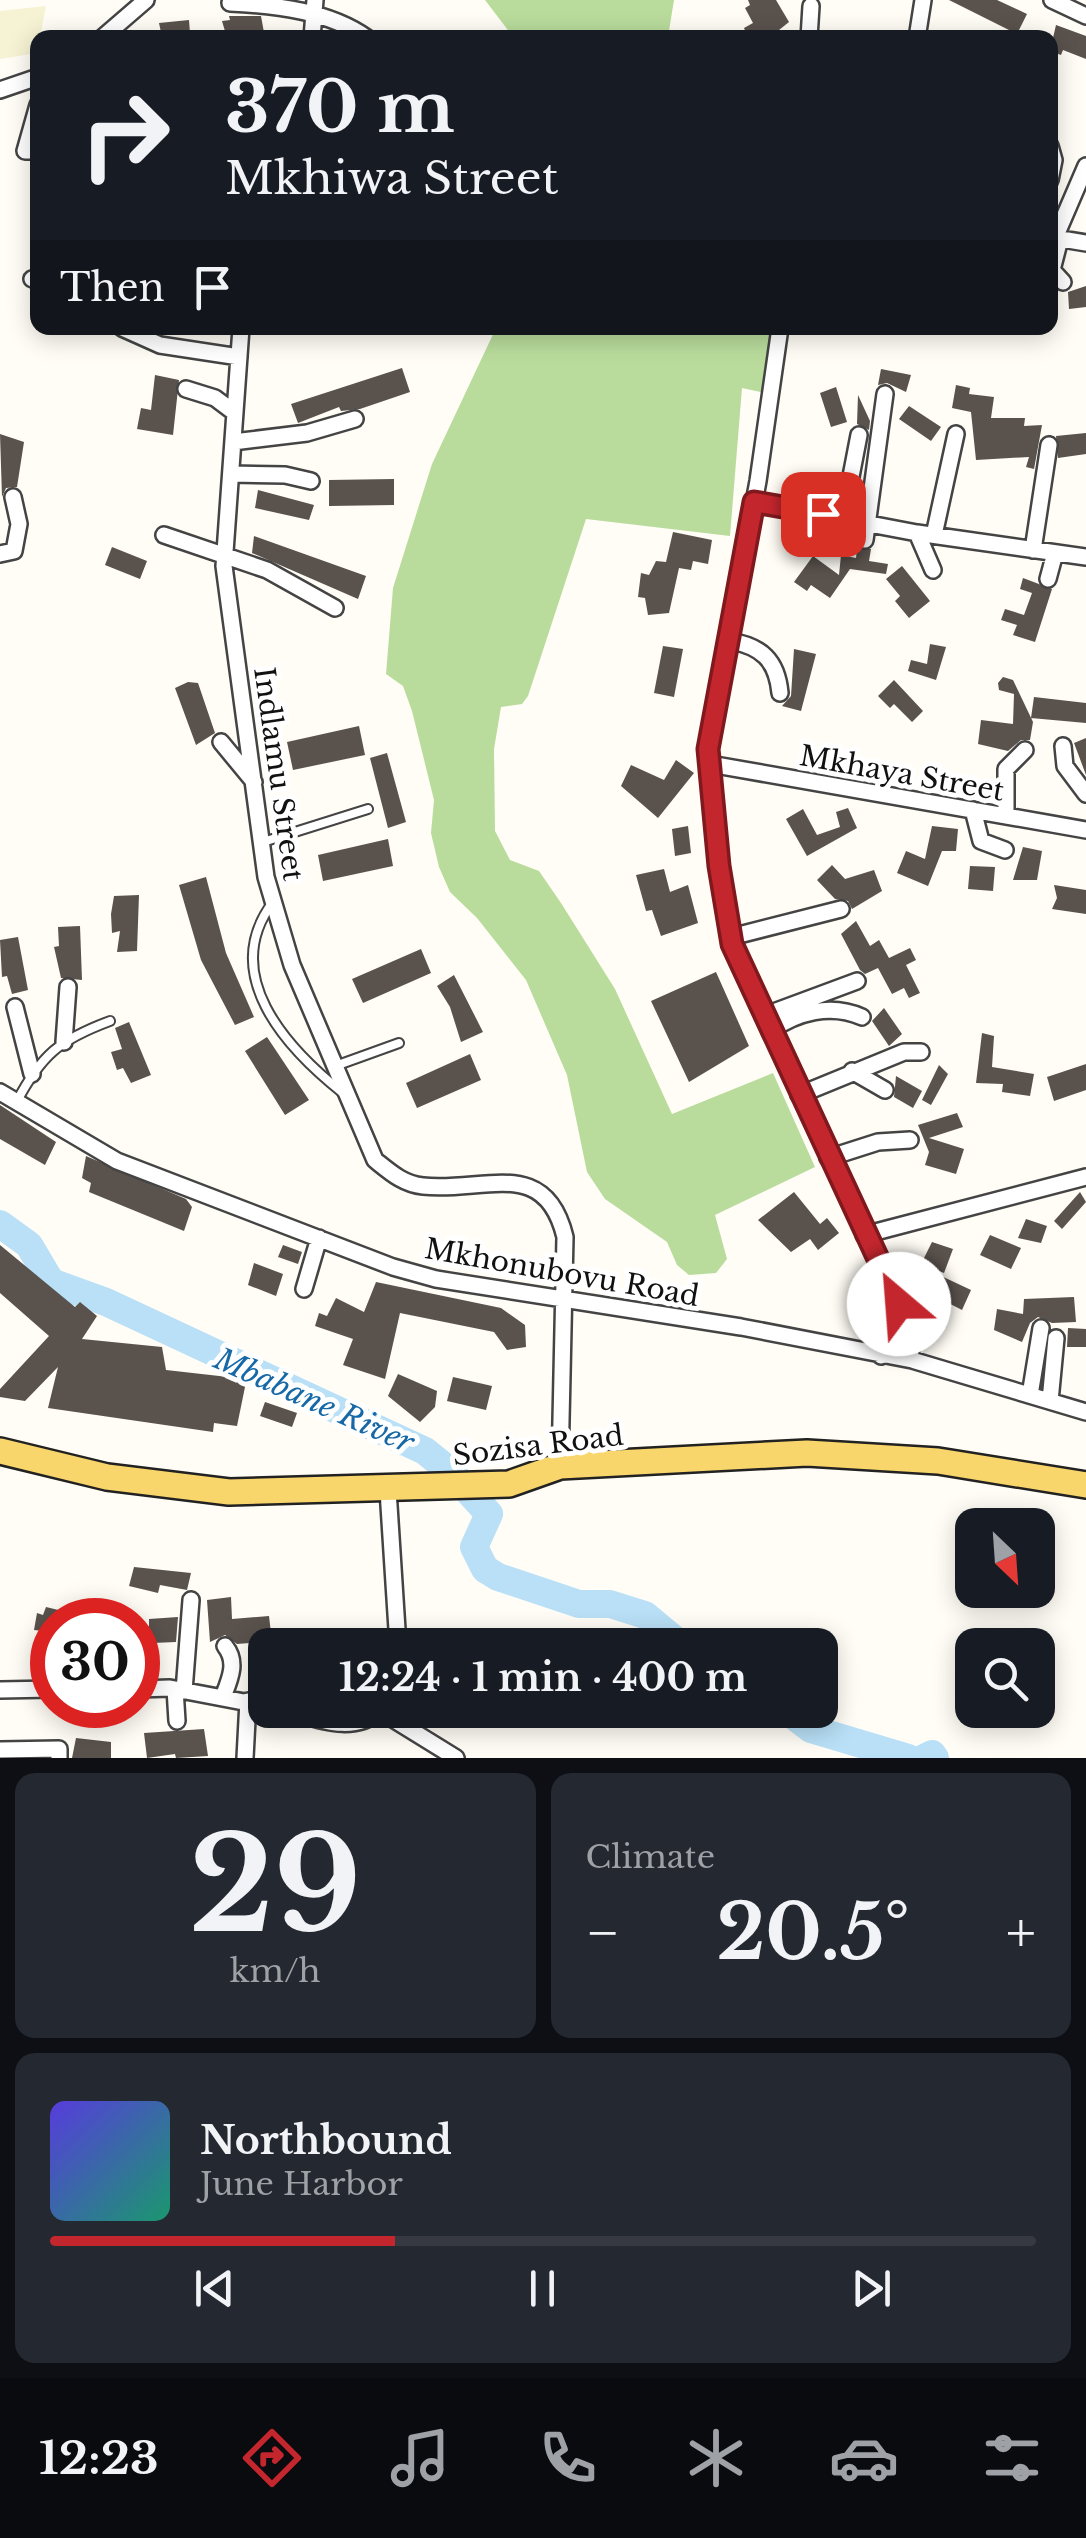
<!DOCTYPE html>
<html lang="en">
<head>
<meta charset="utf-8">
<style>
  body { margin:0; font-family:"Libre Baskerville",serif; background:#242831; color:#f1f3f6; height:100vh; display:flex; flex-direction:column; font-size:38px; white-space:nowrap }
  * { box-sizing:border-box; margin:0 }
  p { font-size:32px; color:#9ea1a6 }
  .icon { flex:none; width:55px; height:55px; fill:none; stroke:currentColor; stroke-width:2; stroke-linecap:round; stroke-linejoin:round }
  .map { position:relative; height:1758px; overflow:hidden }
  .sheet { display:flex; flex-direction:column; gap:15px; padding:15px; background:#0d0f14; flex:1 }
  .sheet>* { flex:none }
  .top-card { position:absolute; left:30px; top:30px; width:1028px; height:305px; border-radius:20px; box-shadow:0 5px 25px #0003; background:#171b24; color:#f1f3f6; overflow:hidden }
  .needle { width:65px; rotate:155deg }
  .buttons { position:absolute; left:955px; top:1508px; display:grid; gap:20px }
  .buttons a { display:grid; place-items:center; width:100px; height:100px; border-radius:20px; background:#171b24; box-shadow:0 5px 25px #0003; font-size:50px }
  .speed { position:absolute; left:30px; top:1598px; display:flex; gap:20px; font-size:50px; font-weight:700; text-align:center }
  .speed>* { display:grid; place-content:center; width:130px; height:130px; border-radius:50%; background:#171b24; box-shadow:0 5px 25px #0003; line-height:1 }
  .speed .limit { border:15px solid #d22; background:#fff; color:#111 }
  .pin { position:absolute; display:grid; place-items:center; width:85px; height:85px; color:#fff; margin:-42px; border-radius:20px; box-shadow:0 5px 15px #0006 }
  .me { position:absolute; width:110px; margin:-55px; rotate:333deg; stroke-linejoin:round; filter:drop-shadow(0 0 8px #0008) }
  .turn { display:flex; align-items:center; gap:35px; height:210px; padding:0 30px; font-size:45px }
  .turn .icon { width:130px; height:130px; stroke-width:2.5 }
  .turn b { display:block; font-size:70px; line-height:85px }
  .then { display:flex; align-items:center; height:95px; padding:0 30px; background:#0003; gap:20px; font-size:38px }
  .big { font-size:75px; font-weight:700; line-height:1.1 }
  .sheet .card { flex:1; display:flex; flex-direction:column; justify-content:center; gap:15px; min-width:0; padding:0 35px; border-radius:20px; background:#242831 }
  .sheet .dial { align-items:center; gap:0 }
  .dial b { font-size:130px; line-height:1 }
  .song { display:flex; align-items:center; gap:30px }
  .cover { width:120px; height:120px; border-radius:15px; background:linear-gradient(135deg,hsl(250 70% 55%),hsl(160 70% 35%)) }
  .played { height:10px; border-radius:5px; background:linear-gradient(90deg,#c4262e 35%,#363941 35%) }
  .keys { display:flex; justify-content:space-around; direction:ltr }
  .heat { display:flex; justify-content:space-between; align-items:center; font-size:55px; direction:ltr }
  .sheet .tiles { flex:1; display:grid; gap:15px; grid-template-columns:1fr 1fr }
  .card:last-child { grid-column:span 2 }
  .trip { position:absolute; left:248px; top:1628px; width:590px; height:100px; border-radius:20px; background:#171b24; box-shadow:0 5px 25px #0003; font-weight:700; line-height:100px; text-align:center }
  .tab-bar { display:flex; height:160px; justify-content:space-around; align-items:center; background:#090b0e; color:#9ea1a6 }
  .tab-bar .icon { width:70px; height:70px }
  .tab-bar .on { color:#c4262e }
  .tab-bar b { font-size:45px; color:#f1f3f6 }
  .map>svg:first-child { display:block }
</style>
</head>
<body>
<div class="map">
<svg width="1086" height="1758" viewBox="0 0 1086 1758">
  <rect width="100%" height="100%" fill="#fffdf5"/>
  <!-- farmland -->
  <path fill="#f6f3d4" d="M46,6L37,53L0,59V11Z"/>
  <!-- forest -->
  <path fill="#b9dc9c" d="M485,0H674L668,37L514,38Z
    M496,328L780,329L765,393L742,388L730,536L586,519L528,696L522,704L501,707L494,749L495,831L510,860L539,871L561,903L615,989L672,1114L773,1073L815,1167L715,1215L727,1259L716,1273L689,1275L677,1265L667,1242L605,1199L587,1172L567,1075L526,980L477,918L450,892L439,867L431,833L434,800L412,711L403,686L386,674L393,588L432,464Z"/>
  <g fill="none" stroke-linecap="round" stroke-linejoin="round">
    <!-- river -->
    <path stroke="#b9e0f7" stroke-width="28" d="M0,1224L29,1245L51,1282L106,1302L425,1451L451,1472L489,1514L474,1547L485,1569L498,1577L579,1604H610L645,1615L681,1645
      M786,1710L811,1729L908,1758
      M924,1758L932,1754L935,1758"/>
  </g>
  <!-- building -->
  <path fill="#5a524d" d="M748,0H776L789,22L769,38H748L744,28L753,23L745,8L750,5Z
    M949,0H997L1027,14L1017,34Z
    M229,16H261L265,38H227L222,21L230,20Z
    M189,20L190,33L162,37L159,23Z
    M1056,25L1086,36V59L1063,50L1061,55L1050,51Z
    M1086,286V307L1069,309L1068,292Z
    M402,368L410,392L360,409L341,411L339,407L298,423L291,404Z
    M881,369L911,375L906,392L887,383L878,385Z
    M155,375L179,380L173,435L137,429L141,408L151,410Z
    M956,385L970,388L969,394L994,397L991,418H1025L1024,426L1042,425L1034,469L1026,467L1029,457L976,460L971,412L952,408Z
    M836,387L847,422L831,427L820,393Z
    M858,395L870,421L869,430L857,424Z
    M909,406L941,427L931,441L899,419Z
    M1086,433V454L1058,458L1056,436Z
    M0,434L24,442L17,487L6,488L2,497Z
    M394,479V505L329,506V480Z
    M258,490L314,505L309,520L255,508Z
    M673,532L712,540L708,564L693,561L691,570L679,568L669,613L648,615L645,598L638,597L641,573L649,575L656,561L666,562Z
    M254,536L366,576L358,599L252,553Z
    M112,547L147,561L140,579L105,565Z
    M857,548L871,549L869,561L888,564L886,574L850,569L830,598L811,585L807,591L794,582L813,556L839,575L841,555L856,558Z
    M902,566L930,601L909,618L895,601L900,596L886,579Z
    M1023,578L1052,589L1035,642L1013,635L1017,625L1001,620L1005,609L1024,615L1032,593L1020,589Z
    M930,644L946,647L936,680L908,671L911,660L927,664Z
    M663,646L683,649L674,697L654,693Z
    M794,649L816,654L801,711L782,706L791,696Z
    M1003,677L1013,680L1033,722L1030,740H1021L1008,751L978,744L981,720L1013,724L1014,694L999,690L998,683Z
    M894,680L923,711L912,722L894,704L890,708L878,696Z
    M188,682L198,683L215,733L196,745L175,688Z
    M1034,697L1086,703V723L1031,718Z
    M359,726L365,755L293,770L287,742Z
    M1086,738V775L1074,743Z
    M387,753L406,822L388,828L370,758Z
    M676,760L694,773L658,818L621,786L631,765L664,780Z
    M848,808L857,828L807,856L786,819L803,809L817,835L840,827L836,812Z
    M688,826L691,853L675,856L672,829Z
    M932,826L958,829L956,851H942L928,886L897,873L906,851L925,859Z
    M388,839L393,866L323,881L318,855Z
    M1023,847L1042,851L1037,880H1013Z
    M832,865L845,879L874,870L882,891L852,909L848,901L835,899L817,880Z
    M970,866L995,867L993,891L968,889Z
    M664,869L670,892L688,885L698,923L661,936L652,910L646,911L636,875Z
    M206,877L226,953L254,1017L235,1025L201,960L179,885Z
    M1054,885L1086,890V914L1052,909L1057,898Z
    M139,895L137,951L117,952L120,931L112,933L111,914L114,896Z
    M856,921L870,946L879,940L889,958L910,948L916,960L906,965L920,993L909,998L904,988L892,994L878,968L865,974L860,970L841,934Z
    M80,926L82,980L61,978L54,947L59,946L58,927Z
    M18,937L28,990L12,994L7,976L2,977L0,940Z
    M421,949L431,973L363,1003L352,979Z
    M716,972L749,1046L689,1082L651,1001Z
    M454,975L483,1032L461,1042L450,1007L437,986Z
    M884,1008L902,1034L889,1046L872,1021Z
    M129,1022L151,1075L131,1083L123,1068L117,1070L111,1052L122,1049L115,1028Z
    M982,1033L994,1036L992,1067L1034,1074L1030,1096L1002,1092L1003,1084L976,1083Z
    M267,1037L309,1100L285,1115L245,1051Z
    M470,1054L481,1080L417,1108L406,1083Z
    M1086,1064V1090L1054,1101L1047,1077Z
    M939,1065L948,1074L931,1105L922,1100Z
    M896,1076L922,1091L913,1108L894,1097Z
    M0,1105L56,1142L45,1165L0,1139Z
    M957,1113L963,1127L929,1138L964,1149L956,1174L925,1165L929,1152L918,1125Z
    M86,1156L186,1199L192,1207L184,1231L89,1192L91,1183L82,1178Z
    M794,1192L820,1224L827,1218L839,1233L818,1250L810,1239L791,1252L758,1220Z
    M1080,1192L1086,1202L1062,1229L1054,1221Z
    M1026,1219L1047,1226L1041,1243L1018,1238Z
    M990,1235L1021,1248L1011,1269L980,1255Z
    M932,1242L953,1249L944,1273L921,1264Z
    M0,1245L75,1307L80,1302L97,1316L82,1339L162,1347L166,1370L237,1378L245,1387L237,1426L214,1423L213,1432L48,1408L58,1367L25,1401L0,1397V1389L49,1336L0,1293Z
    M283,1245L302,1252L298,1264L278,1257Z
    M254,1263L283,1274L276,1296L248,1285Z
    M937,1274L971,1290L962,1310L929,1293Z
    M376,1282L501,1308L525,1325L526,1347L507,1350L494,1332L400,1313L385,1379L343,1365L353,1339L315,1326L319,1313L327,1316L336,1298L364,1312Z
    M1074,1297L1076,1322L1052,1323L1038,1317L1030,1323L1022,1342L994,1330L997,1309L1023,1314L1024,1299Z
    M1068,1328L1086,1329V1347H1067Z
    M398,1374L437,1391L435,1407L420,1422L388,1396Z
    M453,1377L492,1386L486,1410L447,1401Z
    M265,1402L297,1413L292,1427L260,1416Z
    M134,1567L191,1573L187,1590L160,1585L158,1593L129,1586Z
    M231,1597L232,1619L269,1616L271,1633L260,1634L261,1642L237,1644L225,1635L210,1642L207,1600Z
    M46,1607L79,1615L78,1620H52V1632L34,1630L37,1613L43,1615Z
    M178,1617L176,1642L152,1643V1652L138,1653V1629L149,1628V1619Z
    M204,1729L208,1756L176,1758L175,1754L147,1758L144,1733Z
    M76,1738L111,1742V1758H72Z"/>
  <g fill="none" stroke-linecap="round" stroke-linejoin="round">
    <defs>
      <path id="service" d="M263,842L368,809
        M273,902C219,974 285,1047 343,1093
        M338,1065L399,1043
        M16,1103C41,1055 59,1040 110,1021"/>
      <path id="minor" d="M1052,0L1086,16
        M230,3C276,5 329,11 367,38
        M102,38L146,0
        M312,38L315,0
        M809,38L811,6
        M917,38L923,0
        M0,90L38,77
        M1050,146L1054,160L1050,180
        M35,151H25L38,105
        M1050,237L1086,243
        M1055,238L1086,166
        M1060,239L1052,270L1063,282
        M32,279L38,280
        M122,328L160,345L239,357
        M241,328L224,566L266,877L292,965L375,1160C390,1172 403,1184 423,1186C483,1193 545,1155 565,1237L560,1466
        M780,328L758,481L708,749L719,866L732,944L902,1311L912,1360
        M186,389L215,398L235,413
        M233,442L307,433L355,419
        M231,474L285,475L311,481
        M754,502L917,533L1086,557
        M843,518L859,435
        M917,533L933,570
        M164,535L267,570L335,608
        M934,535L956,434
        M865,540L885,394
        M802,547L808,535L803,511
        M1033,550L1049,445
        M0,554L14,551L19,524L13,497
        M1048,579L1055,553
        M730,641C761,646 777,660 780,693
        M221,742L254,782
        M1063,746L1065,766L1086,794
        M710,764L1086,830
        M973,810L981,841L1005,850
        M1006,816V769L1025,750
        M731,937L841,909
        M15,1007L32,1074
        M763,1016L857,981
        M770,1031C797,1012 831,1003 862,1017
        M64,1042L68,987
        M852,1071L885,1090
        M0,1092L117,1161L393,1267L436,1279L741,1327L912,1360L1086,1412
        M799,1095L904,1052H921
        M828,1158L878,1142L910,1140
        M864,1235L1086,1177
        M304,1289L319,1238
        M881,1356L902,1311
        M1030,1395L1041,1328
        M1050,1401L1056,1338
        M388,1490L398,1645
        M138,1689L170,1688L265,1706
        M175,1689L177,1721
        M0,1690L52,1689
        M184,1691L191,1600
        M223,1697C230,1679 238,1662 225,1646
        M283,1710C318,1719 352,1735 382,1710
        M380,1711L456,1758
        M0,1750L59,1749V1758
        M245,1758L248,1701"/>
      <path id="primary" d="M0,1451L107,1477L229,1492L509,1484L560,1466L807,1453L938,1461L1086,1485"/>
    </defs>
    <!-- service casing -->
    <use href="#service" stroke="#444" stroke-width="12"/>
    <!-- minor casing -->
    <use href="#minor" stroke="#444" stroke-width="20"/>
    <!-- primary casing -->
    <use href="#primary" stroke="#222" stroke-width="30"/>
    <!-- service -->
    <use href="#service" stroke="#fff" stroke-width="8"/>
    <!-- minor -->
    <use href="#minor" stroke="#fff" stroke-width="15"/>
    <!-- primary -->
    <use href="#primary" stroke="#f9d66b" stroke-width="25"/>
  </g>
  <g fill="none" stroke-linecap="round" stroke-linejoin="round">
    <defs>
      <path id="route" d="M823,514L754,502L708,749L719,866L732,944L899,1304"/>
    </defs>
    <!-- route casing -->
    <use href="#route" stroke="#7f191e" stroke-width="25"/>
    <!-- route -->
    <use href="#route" stroke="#c4262e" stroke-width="18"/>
  </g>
  <g text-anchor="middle" stroke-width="10" stroke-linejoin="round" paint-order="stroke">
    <!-- street labels -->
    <g font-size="28" fill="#111" stroke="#fff">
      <text transform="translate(902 773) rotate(10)" y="10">Mkhaya Street</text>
      <text transform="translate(279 774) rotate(82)" y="10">Indlamu Street</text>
      <text transform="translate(562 1272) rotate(10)" y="10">Mkhonubovu Road</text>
      <text transform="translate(538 1445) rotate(-7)" y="10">Sozisa Road</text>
    </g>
    <!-- water labels -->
    <g font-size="30" font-style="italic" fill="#1768a6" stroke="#fff">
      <text transform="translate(314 1401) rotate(24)" y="10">Mbabane River</text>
    </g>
  </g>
</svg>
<div class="buttons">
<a><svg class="needle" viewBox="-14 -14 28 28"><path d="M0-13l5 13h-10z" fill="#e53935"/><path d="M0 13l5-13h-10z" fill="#9ea1a6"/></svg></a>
<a><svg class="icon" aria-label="search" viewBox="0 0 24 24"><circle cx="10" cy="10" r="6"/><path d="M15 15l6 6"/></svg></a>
</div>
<div class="speed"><div class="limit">30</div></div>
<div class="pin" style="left:823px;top:514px;background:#d93025"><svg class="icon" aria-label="arrive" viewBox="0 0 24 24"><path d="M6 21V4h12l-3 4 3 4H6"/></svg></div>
<svg class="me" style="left:899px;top:1304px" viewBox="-20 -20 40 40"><circle r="19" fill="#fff"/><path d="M0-13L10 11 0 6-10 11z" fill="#c4262e"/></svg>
<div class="trip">12:24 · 1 min · 400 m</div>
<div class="top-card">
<div class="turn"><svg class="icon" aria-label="right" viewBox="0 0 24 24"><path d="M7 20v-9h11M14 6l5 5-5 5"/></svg><div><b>370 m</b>Mkhiwa Street</div></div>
<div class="then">Then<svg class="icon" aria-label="arrive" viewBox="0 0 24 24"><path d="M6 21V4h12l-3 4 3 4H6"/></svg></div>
</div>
</div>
<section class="sheet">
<div class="tiles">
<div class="card dial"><b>29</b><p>km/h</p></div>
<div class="card"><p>Climate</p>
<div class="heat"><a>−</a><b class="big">20.5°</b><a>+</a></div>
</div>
<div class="card">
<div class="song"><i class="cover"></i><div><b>Northbound</b><p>June Harbor</p></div></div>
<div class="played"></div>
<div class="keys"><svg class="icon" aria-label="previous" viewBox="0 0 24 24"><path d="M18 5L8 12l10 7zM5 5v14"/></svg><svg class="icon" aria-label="pause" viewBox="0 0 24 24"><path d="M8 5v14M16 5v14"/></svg><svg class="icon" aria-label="next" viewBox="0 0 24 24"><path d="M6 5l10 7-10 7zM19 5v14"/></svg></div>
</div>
</div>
</section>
<nav class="tab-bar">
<b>12:23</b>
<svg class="icon on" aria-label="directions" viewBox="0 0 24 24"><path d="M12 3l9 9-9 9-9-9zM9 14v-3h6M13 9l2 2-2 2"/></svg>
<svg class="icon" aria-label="music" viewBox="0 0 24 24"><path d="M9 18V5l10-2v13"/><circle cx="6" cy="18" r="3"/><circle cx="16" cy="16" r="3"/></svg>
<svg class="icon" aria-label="phone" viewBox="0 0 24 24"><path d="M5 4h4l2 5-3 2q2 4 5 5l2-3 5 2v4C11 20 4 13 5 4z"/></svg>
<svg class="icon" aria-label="climate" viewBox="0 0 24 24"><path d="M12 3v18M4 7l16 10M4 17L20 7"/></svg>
<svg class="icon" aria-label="car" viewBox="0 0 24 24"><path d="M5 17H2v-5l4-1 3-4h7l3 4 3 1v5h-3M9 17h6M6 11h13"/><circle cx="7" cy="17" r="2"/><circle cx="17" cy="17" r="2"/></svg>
<svg class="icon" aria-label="filters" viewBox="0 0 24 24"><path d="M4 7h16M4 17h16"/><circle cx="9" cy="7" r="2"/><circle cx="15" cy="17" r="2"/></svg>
</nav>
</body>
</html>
